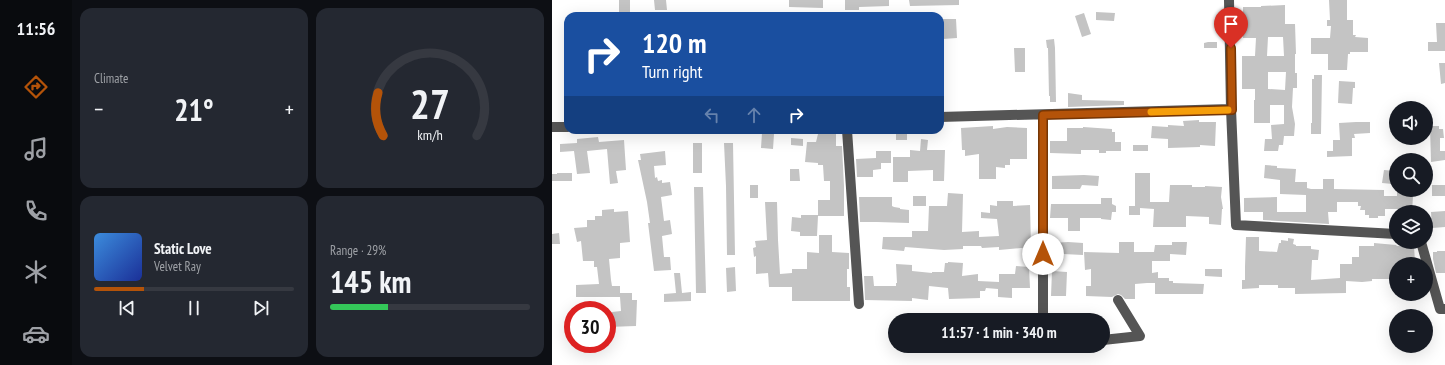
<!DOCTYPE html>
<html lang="en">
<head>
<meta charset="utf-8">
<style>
  body { margin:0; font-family:"PT Sans Narrow",sans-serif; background:#242831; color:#f1f3f6; height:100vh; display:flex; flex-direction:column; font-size:15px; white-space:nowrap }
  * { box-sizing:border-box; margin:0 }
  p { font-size:13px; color:#9ea1a6 }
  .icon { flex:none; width:22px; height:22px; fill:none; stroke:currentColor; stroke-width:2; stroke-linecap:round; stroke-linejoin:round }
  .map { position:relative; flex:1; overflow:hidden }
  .panel { display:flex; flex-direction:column; gap:8px; padding:8px; background:#0d0f14; width:480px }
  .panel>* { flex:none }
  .top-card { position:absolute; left:12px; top:12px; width:380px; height:122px; border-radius:12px; box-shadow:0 4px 16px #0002; background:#1a4fa0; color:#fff; overflow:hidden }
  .tools { position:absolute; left:837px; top:101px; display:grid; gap:8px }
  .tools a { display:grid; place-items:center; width:44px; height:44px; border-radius:50%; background:#171b24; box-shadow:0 4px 16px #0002; font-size:20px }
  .speed { position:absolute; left:12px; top:301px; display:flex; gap:8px; font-size:20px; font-weight:700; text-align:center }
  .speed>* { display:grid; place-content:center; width:52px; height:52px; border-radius:50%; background:#171b24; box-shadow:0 4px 16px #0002; line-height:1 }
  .speed .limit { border:6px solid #d22; background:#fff; color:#111 }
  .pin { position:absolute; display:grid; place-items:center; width:34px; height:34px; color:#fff; margin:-41px -17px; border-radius:50% 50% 50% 0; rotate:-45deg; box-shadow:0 0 4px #0007 }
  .pin .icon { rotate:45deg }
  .me { position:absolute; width:44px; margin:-22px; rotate:0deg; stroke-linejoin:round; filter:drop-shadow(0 0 3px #0008) }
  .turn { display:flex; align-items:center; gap:14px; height:84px; padding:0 12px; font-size:18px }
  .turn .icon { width:52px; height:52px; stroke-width:2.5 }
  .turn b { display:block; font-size:28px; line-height:34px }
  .lanes { display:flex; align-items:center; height:38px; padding:0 12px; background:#0003; justify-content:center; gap:20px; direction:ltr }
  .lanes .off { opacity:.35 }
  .big { font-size:30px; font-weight:700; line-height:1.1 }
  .panel .widget { flex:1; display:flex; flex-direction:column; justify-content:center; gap:6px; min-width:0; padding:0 14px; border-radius:12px; background:#242831 }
  .panel .dial { align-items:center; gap:0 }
  .dial svg { height:104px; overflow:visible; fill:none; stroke:#363941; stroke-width:7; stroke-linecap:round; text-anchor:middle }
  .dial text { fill:#f1f3f6; stroke:none }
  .song { display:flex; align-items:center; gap:12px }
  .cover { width:48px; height:48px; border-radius:6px; background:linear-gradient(135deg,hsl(210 70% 55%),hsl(230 70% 35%)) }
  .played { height:4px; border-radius:2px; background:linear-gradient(90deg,#b45309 25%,#363941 25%) }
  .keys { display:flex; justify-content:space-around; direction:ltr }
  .heat { display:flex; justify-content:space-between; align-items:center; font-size:22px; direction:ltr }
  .charge { height:6px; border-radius:3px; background:linear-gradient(90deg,#34c759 29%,#363941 0) }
  .panel .tiles { flex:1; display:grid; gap:8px; grid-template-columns:repeat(2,1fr) }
  .trip { position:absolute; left:336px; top:313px; width:222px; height:40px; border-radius:20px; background:#171b24; box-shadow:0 4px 16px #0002; font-weight:700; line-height:40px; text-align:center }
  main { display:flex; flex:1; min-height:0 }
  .menu { display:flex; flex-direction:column; width:72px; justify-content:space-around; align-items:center; background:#090b0e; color:#9ea1a6 }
  .menu .icon { width:28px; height:28px }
  .menu .active { color:#b45309 }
  .menu b { font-size:18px; color:#f1f3f6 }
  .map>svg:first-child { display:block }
</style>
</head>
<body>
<main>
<nav class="menu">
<b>11:56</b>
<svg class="icon active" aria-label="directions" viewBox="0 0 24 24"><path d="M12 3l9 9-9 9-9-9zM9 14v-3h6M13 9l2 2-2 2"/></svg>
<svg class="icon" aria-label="music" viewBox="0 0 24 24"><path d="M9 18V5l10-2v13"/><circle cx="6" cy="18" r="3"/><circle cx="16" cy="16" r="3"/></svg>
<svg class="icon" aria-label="phone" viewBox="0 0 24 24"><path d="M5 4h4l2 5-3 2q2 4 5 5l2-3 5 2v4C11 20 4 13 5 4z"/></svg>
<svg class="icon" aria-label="climate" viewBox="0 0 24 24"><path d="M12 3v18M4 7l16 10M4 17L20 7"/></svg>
<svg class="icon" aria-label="car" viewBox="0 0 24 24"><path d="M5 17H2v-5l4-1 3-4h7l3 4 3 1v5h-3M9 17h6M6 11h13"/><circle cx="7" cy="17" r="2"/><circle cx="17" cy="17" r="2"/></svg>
</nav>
<section class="panel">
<div class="tiles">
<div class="widget"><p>Climate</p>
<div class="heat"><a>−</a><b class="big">21°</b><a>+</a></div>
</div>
<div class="widget dial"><svg viewBox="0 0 100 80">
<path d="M14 69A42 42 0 1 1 86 69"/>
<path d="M14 69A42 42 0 0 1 10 36" stroke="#b45309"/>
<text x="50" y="56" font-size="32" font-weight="700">27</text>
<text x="50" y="72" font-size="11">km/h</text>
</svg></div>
<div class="widget">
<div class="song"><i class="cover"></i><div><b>Static Love</b><p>Velvet Ray</p></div></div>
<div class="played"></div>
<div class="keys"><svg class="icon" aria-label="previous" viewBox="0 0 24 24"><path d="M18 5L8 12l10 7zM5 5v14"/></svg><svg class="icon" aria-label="pause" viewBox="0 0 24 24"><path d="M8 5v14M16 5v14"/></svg><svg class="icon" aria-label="next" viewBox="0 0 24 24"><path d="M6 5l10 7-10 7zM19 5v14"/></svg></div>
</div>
<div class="widget"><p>Range · 29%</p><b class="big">145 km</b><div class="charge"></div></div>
</div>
</section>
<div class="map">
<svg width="893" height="365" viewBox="0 0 893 365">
  <rect width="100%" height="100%" fill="#fff"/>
  <!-- building -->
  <path fill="#c4c4c4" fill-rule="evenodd" d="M67,0H78V15L67,16Z
    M102,0H114L115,10H103Z
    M237,0H271V8L237,7Z
    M293,0H337V6L307,7V10H293Z
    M357,0H407V5L358,6Z
    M777,0H795V20H801V35H804L803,37L816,38V52H798V54H796L795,70H776V54H759V38H778L779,26H775V20H778Z
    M733,5V24H743L744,54H743V73H745V88H741L740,107L743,124L742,136H732L731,145H727L726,151H712L713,139H720L719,125L732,124V105H718V123H702V100H703V89H690V56H703L704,38H691V7H709V6ZM716,37H731L732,56H715ZM716,72H734L733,90L716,89Z
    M544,12L563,13L562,21L544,20Z
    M532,13L539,34L530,37L523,16Z
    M391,19H404L405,38L391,39Z
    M884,23H893V51H876V42H885Z
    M502,39L503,48L504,102H498V96H497L496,48H495L494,40Z
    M656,42H665V48H652V43Z
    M462,48H473V72H463Z
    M887,63H893V83L889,84Z
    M762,75H770L769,134H759V123H760V79H762Z
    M787,81L803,82V88H801L800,104L786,103Z
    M516,93L530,95V100L572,101V105L516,107Z
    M647,120V122H664L663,146L648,145V147L616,148V139L599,138L600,126L616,127V125L632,126L631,121Z
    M804,122H818V133L802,134L803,138H800V156L775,157V151H781V140H788L787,123Z
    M441,126V129L455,127L475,128V159H458V165H453V168L444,167V179H427V154L413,156V150H410L409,128Z
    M878,126H887V129H891L892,138H888V151H893V160L879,162Z
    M531,127L560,129V132H563V142H569V151H554V153H547V150H529V154L498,153V141H515V128H531Z
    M267,130H284V146H290L292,186V216H266L265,236H248V232L239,231L240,217L249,218V215H266V200H278V181H272L271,165H266V163L253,162L255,142H264Z
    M344,130H355V140H344Z
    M210,133L222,134L221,149L209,148Z
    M46,137L47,142L72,140L74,170L64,171L66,183L58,184L55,149L35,151L38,173L25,174L22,151L8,152V144L25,143V139Z
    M239,138L251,139V146L239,145Z
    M369,139L376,140L375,150H393L392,181H381V170L356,171V182H341V157H358V150L368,151Z
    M141,143H150V173H141Z
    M172,143H181L183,255H175L174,186Z
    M581,145H596V151H581Z
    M113,151L114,165L102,166L103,178L105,177L106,181L110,180V183L118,182L120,195L109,197L112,221L118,220L120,234L110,236L112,257H118L119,270L102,271L96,223H98L95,202L86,160H89L88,154Z
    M324,151H339V163H329V169L321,170V177H305L304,159L324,158Z
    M713,165L725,166V168L744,169L743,182H755V188L759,189H771V179H782V189L832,190V196H845V190H860V196H861L860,212H846V209H833V216H826V218H817V215H813V210H808L809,206H806V202H785V212H776L777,224L711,220V212H692V198L725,197V212H754V195L728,194V180L712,178Z
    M238,169H247L248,181H238Z
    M832,170L843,171L841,184L830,183Z
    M5,173H20V181H0V174H5Z
    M583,173H598V202H617L618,185H640V187H653V186L670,187L669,197L671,209H670L669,225L657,224V217L634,216V227H601L602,209L588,208V215H577V206H583Z
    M532,175L547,176L546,186L530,185L528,189H500V176Z
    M198,185H206V198H198Z
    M880,185H893V196H880Z
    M142,187H151L154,293H144Z
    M396,193L411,194L410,232L427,231V237L447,236L445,219L429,218V212L438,213V205L445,206V201H461V206L478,205L479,247L447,250V247L430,248L429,246H411V249L392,250L353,247L352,251L330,249L331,237H360V231H376L377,206H395Z
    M361,196H374V206H361Z
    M307,197H340V206L342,207L348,208V209L357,210V223L325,222H308Z
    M549,198H560V204L564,206V212H560L559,220L549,219V218H528V231H516V218H498L499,204H549Z
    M213,202H225L226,240L228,274L240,273V269H255V252L267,253V235H280V252L297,253V269H295V287H298V301H240V287H217L216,273L204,274V256L202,257L201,248L204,247L203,241L215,240Z
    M62,209V212L76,211L78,242L68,243V258L57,259L59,280L60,286H68V293H80V300H85L84,326L55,327V314H60V312L69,311L68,297H24V285L47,284L45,267H42V261H31L29,241L25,242L22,228L35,227V220H43V216H50V210Z
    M893,211V227L880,228L879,212Z
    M7,233L8,244H0V234Z
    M694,237H707V251L725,252L727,243H729V240L736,241V238L742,239L741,244L744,245V246H759V249L767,250L766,260H760L759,280L788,278V264H800V257H807V246H822V243L844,245L845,246H862L863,262L845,263L844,279H820V281L810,282L794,281V293L743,294V288H726V285H707V288L690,289V280H693V267Z
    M516,242L531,243V255L511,254V259H499V243Z
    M567,242H582V252H602L603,245H620V242H635L634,255L618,254V261H600V273L606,272V278H617V281H621V283L652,284L651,294H603V283H595L583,284V299H573L569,295L566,294L560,297L534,296V286H539V269L533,270L532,252L567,253Z
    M885,251H893V273H884L881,259V252H885Z
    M396,262L411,263L410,276L426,274V281L447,282V274H463L464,266L477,267L478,288H460V298L446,297V289L434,288L433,291H428V298L397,299L396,288L377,286L376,300L360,298V301L313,300L312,276H321L322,286H344V283H345L344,264L360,265V271L380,273V272H392L393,263H396Z
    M183,267L184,291L175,292L174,268Z
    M653,269H670V277L653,276Z
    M500,271L515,272L514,296H499Z
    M122,273H128L130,293L139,292V301L112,302V294L124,293Z"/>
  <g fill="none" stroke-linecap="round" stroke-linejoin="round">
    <!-- minor -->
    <path stroke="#555" stroke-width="10" d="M677,0L679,109
      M491,115V315L492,320
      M388,117L679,109L684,225L844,234
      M0,127H16
      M295,130L307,304
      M869,242L888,309H893
      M551,340L588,336L566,300"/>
  </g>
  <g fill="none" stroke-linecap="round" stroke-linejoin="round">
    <defs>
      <path id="route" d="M491,254V115L680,110L679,48"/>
    </defs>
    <!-- route casing -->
    <use href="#route" stroke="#753606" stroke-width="10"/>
    <!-- route -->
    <use href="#route" stroke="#b45309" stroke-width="7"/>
    <!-- slow -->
    <path stroke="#f59e0b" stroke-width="7" d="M599,112L676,110"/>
  </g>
</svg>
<div class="tools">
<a><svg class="icon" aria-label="sound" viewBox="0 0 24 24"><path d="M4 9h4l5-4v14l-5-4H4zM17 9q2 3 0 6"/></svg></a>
<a><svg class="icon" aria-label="search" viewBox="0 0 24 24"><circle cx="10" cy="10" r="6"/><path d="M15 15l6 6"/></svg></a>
<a><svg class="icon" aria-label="layers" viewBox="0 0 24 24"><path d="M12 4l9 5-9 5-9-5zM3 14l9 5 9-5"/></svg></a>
<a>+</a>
<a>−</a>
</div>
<div class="speed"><div class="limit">30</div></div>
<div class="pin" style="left:679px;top:48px;background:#d93025"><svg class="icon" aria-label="arrive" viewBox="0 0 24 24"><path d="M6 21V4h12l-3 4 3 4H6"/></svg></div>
<svg class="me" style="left:491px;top:254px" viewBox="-20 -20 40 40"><circle r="19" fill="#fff"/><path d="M0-13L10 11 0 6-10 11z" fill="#b45309"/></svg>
<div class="trip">11:57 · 1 min · 340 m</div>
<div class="top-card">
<div class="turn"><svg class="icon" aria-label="right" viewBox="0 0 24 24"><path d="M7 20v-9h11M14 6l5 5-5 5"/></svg><div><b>120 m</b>Turn right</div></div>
<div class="lanes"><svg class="icon off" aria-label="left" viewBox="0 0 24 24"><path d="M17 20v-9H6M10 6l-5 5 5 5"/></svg><svg class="icon off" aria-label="ahead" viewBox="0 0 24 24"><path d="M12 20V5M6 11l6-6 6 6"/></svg><svg class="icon" aria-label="right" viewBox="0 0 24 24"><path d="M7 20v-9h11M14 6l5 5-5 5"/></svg></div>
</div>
</div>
</main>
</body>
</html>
